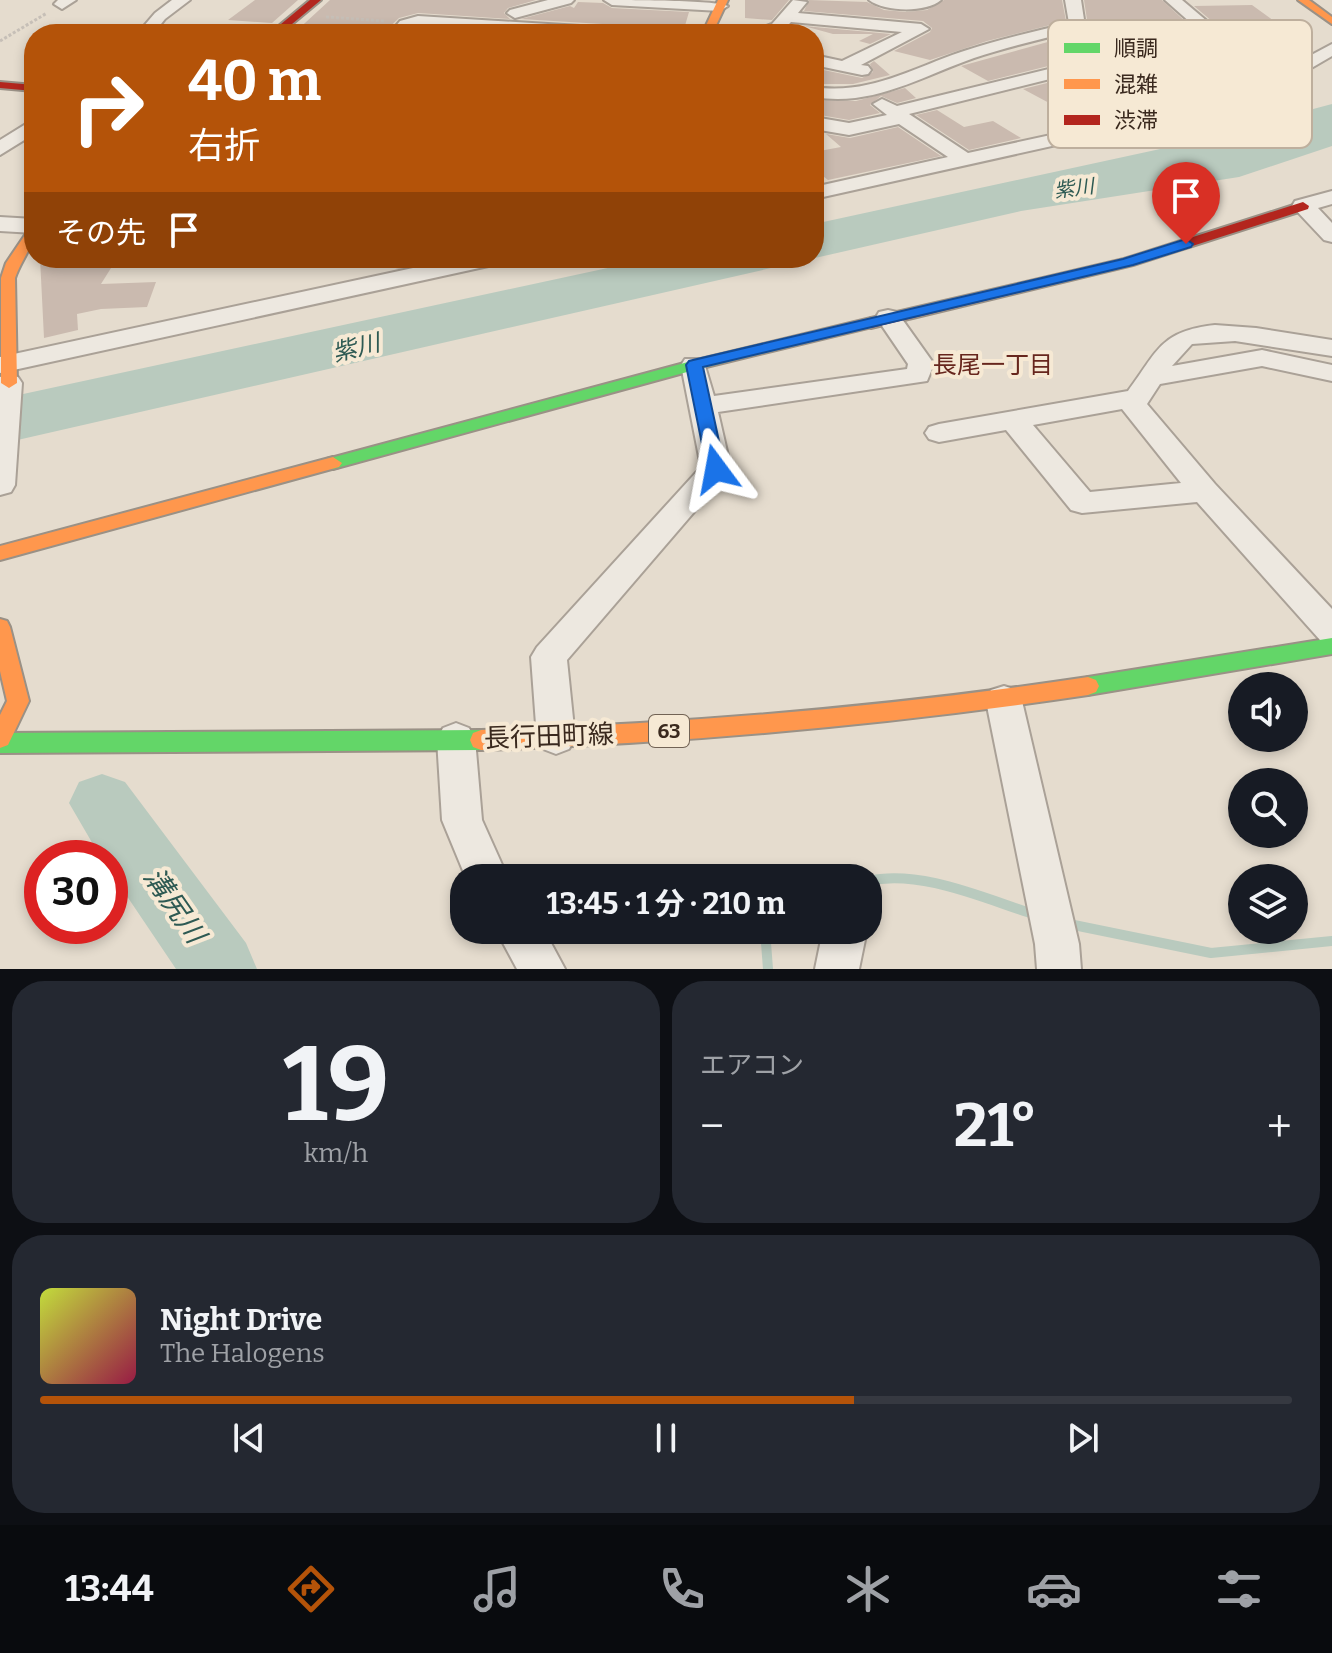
<!DOCTYPE html>
<html lang="ja">
<head>
<meta charset="utf-8">
<style>
  body { margin:0; font-family:Bitter,"Noto Sans JP",serif; background:#242831; color:#f1f3f6; height:100vh; display:flex; flex-direction:column; font-size:30px; white-space:nowrap }
  * { box-sizing:border-box; margin:0 }
  p { font-size:26px; color:#9ea1a6 }
  .icon { flex:none; width:44px; height:44px; fill:none; stroke:currentColor; stroke-width:2; stroke-linecap:round; stroke-linejoin:round }
  .map { position:relative; height:969px; overflow:hidden }
  .sheet { display:flex; flex-direction:column; gap:12px; padding:12px; background:#0d0f14; flex:1 }
  .sheet>* { flex:none }
  .banner { position:absolute; left:24px; top:24px; width:800px; height:244px; border-radius:32px; box-shadow:0 4px 12px #0003; background:#b45309; color:#fff; overflow:hidden }
  .controls { position:absolute; left:1228px; top:672px; display:grid; gap:16px }
  .controls a { display:grid; place-items:center; width:80px; height:80px; border-radius:50%; background:#171b24; box-shadow:0 4px 12px #0003; font-size:40px }
  .speed { position:absolute; left:24px; top:840px; display:flex; gap:16px; font-size:40px; font-weight:700; text-align:center }
  .speed>* { display:grid; place-content:center; width:104px; height:104px; border-radius:50%; background:#171b24; box-shadow:0 4px 12px #0003; line-height:1 }
  .speed .limit { border:12px solid #d22; background:#fff; color:#111 }
  .pin { position:absolute; display:grid; place-items:center; width:68px; height:68px; color:#fff; margin:-82px -34px; border-radius:50% 50% 50% 0; rotate:-45deg; box-shadow:0 0 8px #0007 }
  .pin .icon { rotate:45deg }
  .me { position:absolute; width:88px; margin:-44px; rotate:347deg; stroke-linejoin:round; filter:drop-shadow(0 0 6px #0008) }
  .turn { display:flex; align-items:center; gap:28px; height:168px; padding:0 32px; font-size:36px }
  .turn .icon { width:104px; height:104px; stroke-width:2.5 }
  .turn b { display:block; font-size:56px; line-height:68px }
  .then { display:flex; align-items:center; height:76px; padding:0 32px; background:#0003; gap:16px; font-size:30px }
  .big { font-size:60px; font-weight:700; line-height:1.1 }
  .sheet .widget { flex:1; display:flex; flex-direction:column; justify-content:center; gap:12px; min-width:0; padding:0 28px; border-radius:32px; background:#242831 }
  .sheet .dial { align-items:center; gap:0 }
  .dial b { font-size:104px; line-height:1 }
  .song { display:flex; align-items:center; gap:24px }
  .cover { width:96px; height:96px; border-radius:12px; background:linear-gradient(135deg,hsl(70 70% 55%),hsl(340 70% 35%)) }
  .played { height:8px; border-radius:4px; background:linear-gradient(90deg,#b45309 65%,#363941 65%) }
  .keys { display:flex; justify-content:space-around; direction:ltr }
  .heat { display:flex; justify-content:space-between; align-items:center; font-size:44px; direction:ltr }
  .sheet .tiles { flex:1; display:grid; gap:12px; grid-template-columns:1fr 1fr }
  .widget:last-child { grid-column:span 2 }
  .trip { position:absolute; left:450px; top:864px; width:432px; height:80px; border-radius:32px; background:#171b24; box-shadow:0 4px 12px #0003; font-weight:700; line-height:80px; text-align:center }
  .tab-bar { display:flex; height:128px; justify-content:space-around; align-items:center; background:#090b0e; color:#9ea1a6 }
  .tab-bar .icon { width:56px; height:56px }
  .tab-bar .current { color:#b45309 }
  .tab-bar b { font-size:36px; color:#f1f3f6 }
  .map>svg:first-child { display:block }
</style>
</head>
<body>
<div class="map">
<svg width="1332" height="969" viewBox="0 0 1332 969">
  <rect width="100%" height="100%" fill="#e5dcce"/>
  <!-- water -->
  <path fill="#b9cabe" d="M1332,104V146L1239,177L1021,211L0,444V399L654,258H814V224L1174,146Z"/>
  <g fill="none" stroke-linecap="round" stroke-linejoin="round">
    <!-- stream -->
    <path stroke="#b9cabe" stroke-width="10" d="M868,881C921,869 985,899 1036,915
      M1064,923L1211,953L1332,941
      M765,930L768,969"/>
    <!-- river -->
    <path fill="#b9cabe" fill-rule="evenodd" d="M102,774L125,782L246,943L257,969H176L110,871V858H101L69,803L79,782Z"/>
  </g>
  <!-- building -->
  <path fill="#cabaaf" d="M255,0H298L272,23L228,20Z
    M330,0H536L508,8L504,13L510,19L418,13L399,18L382,34H293Z
    M745,0H789L772,20L745,18Z
    M809,0L867,2L884,10L906,12L927,10L944,0H1062L1066,21L987,41L930,60L894,51L930,32L932,28L923,21L804,11Z
    M1084,0H1162L1202,37L1105,52L988,81L961,66L1084,32L1088,26Z
    M578,2L603,3L612,8L689,12L684,29L521,19L570,6L574,8Z
    M1252,5L1289,32L1276,36L1280,39H1246L1281,68L1272,72L1194,6Z
    M804,26L891,34L870,44L859,41L873,34H833Z
    M1217,50L1248,76L1161,100L1145,93L1066,112L1023,89L1107,68Z
    M874,61L890,75L853,84H814V68L862,78L873,72L870,64Z
    M905,88L916,98L897,103L881,96L870,105L880,113L849,120L814,114V100L856,101Z
    M937,110L964,127L993,121L1021,138L969,150L916,115Z
    M898,127L941,156L828,180L814,169V152L841,147L826,134L850,138Z
    M40,258H86L81,265L111,268L101,284L156,282L147,307L101,309L77,314L78,330L44,338Z"/>
  <g fill="none" stroke-linecap="round" stroke-linejoin="round">
    <defs>
      <path id="street" d="M58,0H76L62,9L54,4Z
        M172,0H190L165,19L153,34H137L155,13Z
        M548,0H574L571,3L515,18L507,13L510,10Z
        M604,0C627,0 714,0 728,6L720,11L612,5Z
        M793,0L807,2L798,13L921,24L929,29L861,65L868,66L871,70L868,74L862,75L814,65V55L842,61L902,32L791,22C779,36 763,34 745,34L772,24Z
        M869,0H941C926,13 885,12 869,0Z
        M1065,0H1081L1085,26L1083,29C1046,38 1010,46 974,58C920,77 873,107 814,97V87C869,95 911,69 961,52C996,40 1033,32 1069,23Z
        M1165,0H1182L1272,76L1332,44V56L1277,88L1205,112L814,199V187L948,157L899,124L849,135L814,129V117L849,123L887,115L873,104L882,99L897,106L1106,55L1209,39ZM1218,47L1259,82L1194,104L968,153L909,114L1106,65Z
        M418,16L628,29L636,34H551L418,26L406,34H389L400,21Z
        M34,119V134L0,155V140Z
        M1332,191V204L1318,208L1332,223V242L1324,240L1292,206L1295,201Z
        M0,217L34,219V233L0,231Z
        M365,258H437L440,262L461,258H505L501,263L493,265L0,373V357L413,268L369,263Z
        M888,310L897,312L934,364L927,381L718,412L731,469L567,660L575,738L569,749L556,754L543,749L537,738L531,657L537,647L701,467L681,365L685,359H703L714,396L907,369L908,364L876,317L879,312Z
        M1215,325L1256,328L1332,340V356L1235,341L1192,344L1172,366L1262,350L1332,365V381L1262,366L1160,384L1147,404L1215,484L1332,609V644L1320,640L1197,502L1082,513L1071,510L1006,430L939,442L929,439L925,433L929,427L939,424L1128,391C1158,351 1160,331 1215,325ZM1122,409L1181,483L1090,492L1033,425Z
        M9,375L18,377L22,383L15,485L11,492L0,495V377Z
        M1004,686L1017,690L1022,701L1079,944L1081,969H1037L1035,944L986,701L991,690Z
        M456,723L469,728L475,739L482,820L508,878H466L442,820L437,739L443,728Z
        M496,930H544L565,969H517Z
        M823,930H867L859,969H815Z"/>
      <path id="fast" d="M871,318L876,320V326L698,369L333,469L324,463L327,459L688,362Z
        M1332,638V654L1088,695L1080,692L1077,686L1080,680L1088,677Z
        M481,730L489,733L492,740L489,747L481,750L0,753V733Z"/>
      <path id="slow" d="M718,0H728L712,34H702Z
        M1298,0H1309L1332,17V24Z
        M34,228C34,247 21,260 15,278L17,383L9,388L1,383V278L6,263L29,229Z
        M333,457L342,463L339,467L0,560V546Z
        M0,619L7,621L10,627L29,701L8,745L0,748V715L7,701L0,671Z
        M1088,677L1096,680L1099,686L1096,692L1088,695C886,725 685,743 481,750L473,747L470,740L473,733L481,730C685,724 886,707 1088,677Z"/>
      <path id="jam" d="M310,0H321L280,34H269Z
        M0,82L34,85V91L0,88Z
        M1303,202L1309,206L1308,209L1133,265L871,328L863,323L871,318L1124,259Z"/>
    </defs>
    <!-- street casing -->
    <use href="#street" stroke="#aaa197" stroke-width="4"/>
    <!-- fast casing -->
    <use href="#fast" stroke="#9a9186" stroke-width="4"/>
    <!-- slow casing -->
    <use href="#slow" stroke="#9a9186" stroke-width="4"/>
    <!-- jam casing -->
    <use href="#jam" stroke="#9a9186" stroke-width="4"/>
    <!-- path -->
    <path stroke="#c6bfb7" stroke-width="3" stroke-dasharray="3 2" stroke-linecap="butt" d="M326,17L384,21
      M0,41L47,13"/>
    <!-- street -->
    <use href="#street" fill="#ede8e0" fill-rule="evenodd"/>
    <!-- fast -->
    <use href="#fast" fill="#63d668" fill-rule="evenodd"/>
    <!-- slow -->
    <use href="#slow" fill="#ff974d" fill-rule="evenodd"/>
    <!-- jam -->
    <use href="#jam" fill="#b3261e" fill-rule="evenodd"/>
  </g>
  <!-- route -->
  <path fill="#1a73e8" stroke="#114b97" stroke-width="2" d="M1186,239L1193,244L1191,247L1133,265L703,367L725,469L716,475L707,469L686,365L689,361L1123,259Z"/>
  <g text-anchor="middle" stroke-width="8" stroke-linejoin="round" paint-order="stroke">
    <!-- far-water labels -->
    <g font-size="20" font-style="italic" fill="#2e5a53" stroke="#f6e9d4">
      <text transform="translate(1074 188) rotate(-7)" y="7">紫川</text>
    </g>
    <!-- shield labels -->
    <rect fill="#f6e9d4" stroke="#726355" stroke-width="2" x="649" y="715" width="40" height="32" rx="6"/>
    <g font-size="20" font-weight="bold" fill="#3a291e">
      <text x="669" y="738">63</text>
    </g>
    <!-- water labels -->
    <g font-size="24" font-style="italic" fill="#2e5a53" stroke="#f6e9d4">
      <text transform="translate(356 348) rotate(-14)" y="8">紫川</text>
    </g>
    <!-- neighbourhood labels -->
    <g font-size="24" fill="#67261d" stroke="#f6e9d4">
      <text x="993" y="373">長尾一丁目</text>
    </g>
    <!-- near-street labels -->
    <g font-size="26" fill="#3a291e" stroke="#f6e9d4">
      <text transform="translate(549 736) rotate(-2)" y="9">長行田町線</text>
    </g>
    <!-- near-water labels -->
    <g font-size="28" font-style="italic" fill="#2e5a53" stroke="#f6e9d4">
      <text transform="translate(175 905) rotate(55)" y="10">溝尻川</text>
    </g>
  </g>
  <!-- legend -->
  <rect x="1048" y="20" width="264" height="128" rx="12" fill="#f6e9d4" stroke="#beaf9d" stroke-width="2"/>
  <rect x="1064" y="43" width="36" height="10" fill="#63d668"/>
  <rect x="1064" y="79" width="36" height="10" fill="#ff974d"/>
  <rect x="1064" y="115" width="36" height="10" fill="#b3261e"/>
  <g font-size="22" fill="#3a291e">
    <text x="1114" y="56">順調</text>
    <text x="1114" y="92">混雑</text>
    <text x="1114" y="128">渋滞</text>
  </g>
</svg>
<div class="controls">
<a><svg class="icon" aria-label="sound" viewBox="0 0 24 24"><path d="M4 9h4l5-4v14l-5-4H4zM17 9q2 3 0 6"/></svg></a>
<a><svg class="icon" aria-label="search" viewBox="0 0 24 24"><circle cx="10" cy="10" r="6"/><path d="M15 15l6 6"/></svg></a>
<a><svg class="icon" aria-label="layers" viewBox="0 0 24 24"><path d="M12 4l9 5-9 5-9-5zM3 14l9 5 9-5"/></svg></a>
</div>
<div class="speed"><div class="limit">30</div></div>
<div class="pin" style="left:1186px;top:244px;background:#d93025"><svg class="icon" aria-label="arrive" viewBox="0 0 24 24"><path d="M6 21V4h12l-3 4 3 4H6"/></svg></div>
<svg class="me" style="left:716px;top:469px" viewBox="-20 -20 40 40"><path d="M0-17L14 15 0 8-14 15z" fill="#1a73e8" stroke="#fff" stroke-width="4"/></svg>
<div class="trip">13:45 · 1 分 · 210 m</div>
<div class="banner">
<div class="turn"><svg class="icon" aria-label="right" viewBox="0 0 24 24"><path d="M7 20v-9h11M14 6l5 5-5 5"/></svg><div><b>40 m</b>右折</div></div>
<div class="then">その先<svg class="icon" aria-label="arrive" viewBox="0 0 24 24"><path d="M6 21V4h12l-3 4 3 4H6"/></svg></div>
</div>
</div>
<section class="sheet">
<div class="tiles">
<div class="widget dial"><b>19</b><p>km/h</p></div>
<div class="widget"><p>エアコン</p>
<div class="heat"><a>−</a><b class="big">21°</b><a>+</a></div>
</div>
<div class="widget">
<div class="song"><i class="cover"></i><div><b>Night Drive</b><p>The Halogens</p></div></div>
<div class="played"></div>
<div class="keys"><svg class="icon" aria-label="previous" viewBox="0 0 24 24"><path d="M18 5L8 12l10 7zM5 5v14"/></svg><svg class="icon" aria-label="pause" viewBox="0 0 24 24"><path d="M8 5v14M16 5v14"/></svg><svg class="icon" aria-label="next" viewBox="0 0 24 24"><path d="M6 5l10 7-10 7zM19 5v14"/></svg></div>
</div>
</div>
</section>
<nav class="tab-bar">
<b>13:44</b>
<svg class="icon current" aria-label="directions" viewBox="0 0 24 24"><path d="M12 3l9 9-9 9-9-9zM9 14v-3h6M13 9l2 2-2 2"/></svg>
<svg class="icon" aria-label="music" viewBox="0 0 24 24"><path d="M9 18V5l10-2v13"/><circle cx="6" cy="18" r="3"/><circle cx="16" cy="16" r="3"/></svg>
<svg class="icon" aria-label="phone" viewBox="0 0 24 24"><path d="M5 4h4l2 5-3 2q2 4 5 5l2-3 5 2v4C11 20 4 13 5 4z"/></svg>
<svg class="icon" aria-label="climate" viewBox="0 0 24 24"><path d="M12 3v18M4 7l16 10M4 17L20 7"/></svg>
<svg class="icon" aria-label="car" viewBox="0 0 24 24"><path d="M5 17H2v-5l4-1 3-4h7l3 4 3 1v5h-3M9 17h6M6 11h13"/><circle cx="7" cy="17" r="2"/><circle cx="17" cy="17" r="2"/></svg>
<svg class="icon" aria-label="filters" viewBox="0 0 24 24"><path d="M4 7h16M4 17h16"/><circle cx="9" cy="7" r="2"/><circle cx="15" cy="17" r="2"/></svg>
</nav>
</body>
</html>
